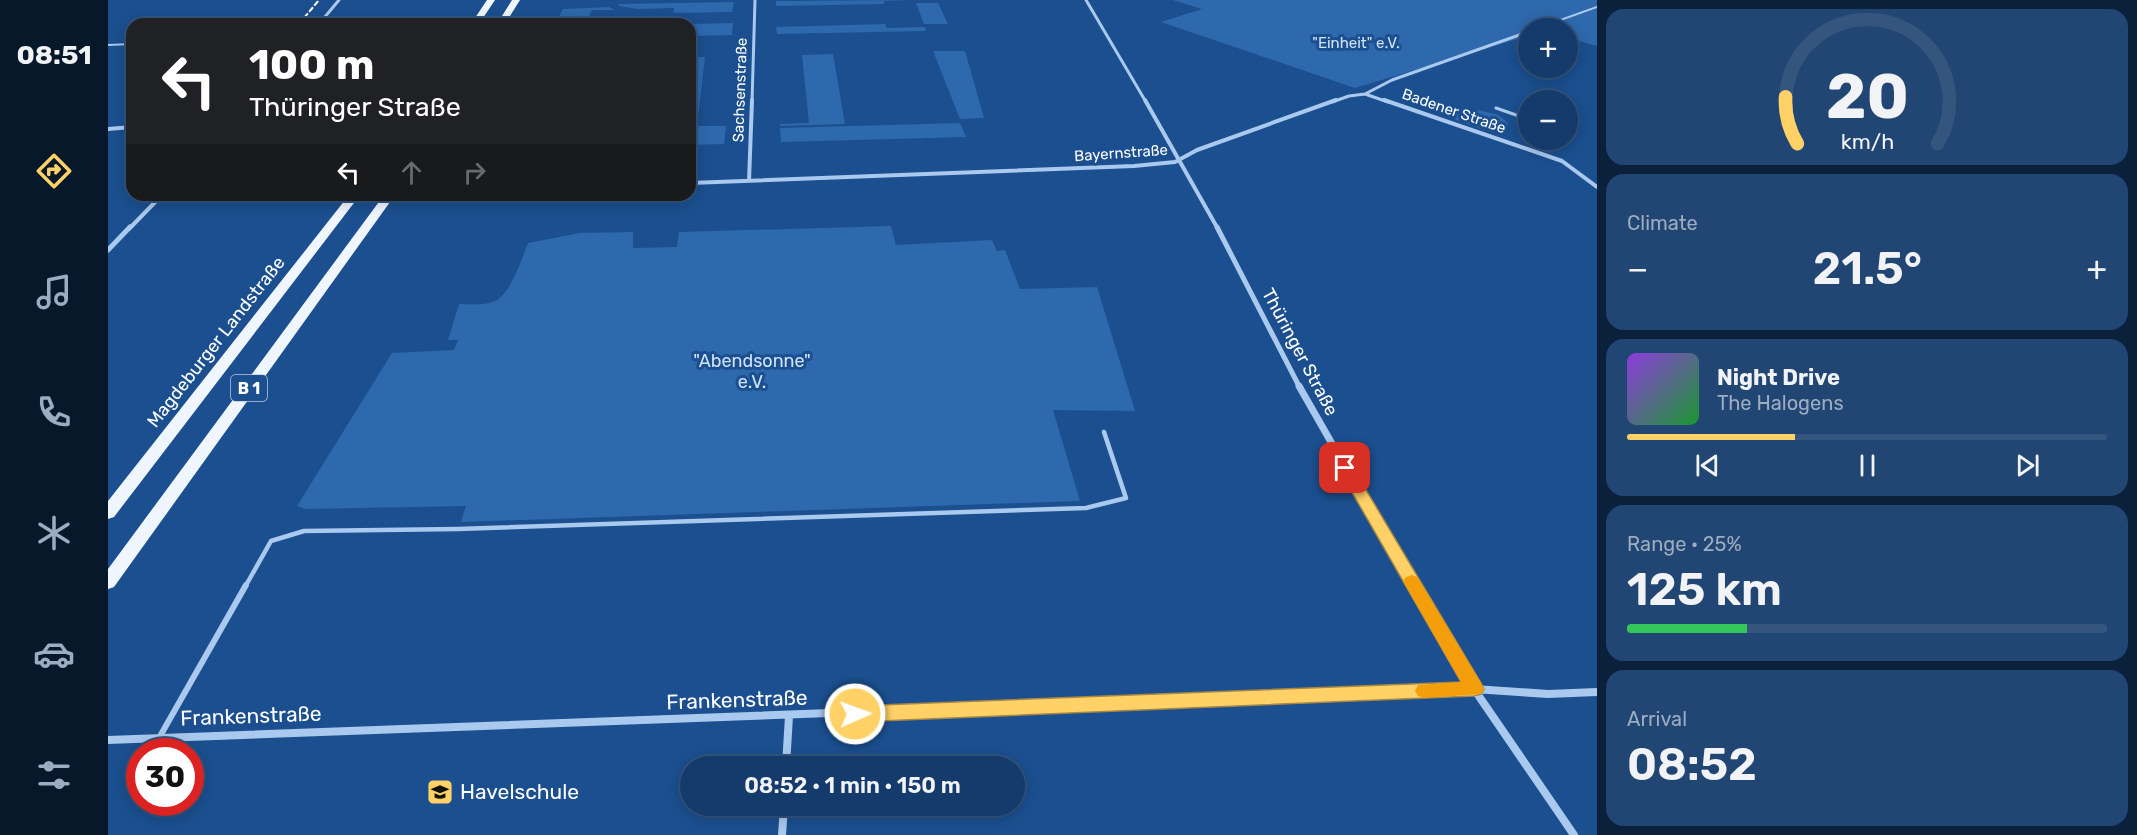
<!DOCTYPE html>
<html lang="en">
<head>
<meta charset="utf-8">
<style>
  body { margin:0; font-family:Rubik,sans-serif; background:#214673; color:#f1f3f6; height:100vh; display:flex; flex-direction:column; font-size:22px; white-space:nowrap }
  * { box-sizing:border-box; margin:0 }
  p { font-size:20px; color:#9dadc1 }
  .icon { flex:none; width:33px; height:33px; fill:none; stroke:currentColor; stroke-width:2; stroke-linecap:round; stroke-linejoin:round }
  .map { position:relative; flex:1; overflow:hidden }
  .sheet { display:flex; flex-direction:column; gap:9px; padding:9px; background:#0b203b; width:540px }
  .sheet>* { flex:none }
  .top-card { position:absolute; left:18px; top:18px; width:570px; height:183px; border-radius:18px; box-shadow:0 3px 15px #0003,0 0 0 2px #33557e; background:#202124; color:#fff; overflow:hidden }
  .controls { position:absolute; left:1410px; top:18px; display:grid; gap:12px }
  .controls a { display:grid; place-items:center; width:60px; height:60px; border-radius:50%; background:#143b6b; box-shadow:0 3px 15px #0003,0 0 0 2px #33557e; font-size:30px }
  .speed { position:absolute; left:18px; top:738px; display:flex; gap:12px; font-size:30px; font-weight:700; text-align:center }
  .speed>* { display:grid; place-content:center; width:78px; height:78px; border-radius:50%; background:#143b6b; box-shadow:0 3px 15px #0003,0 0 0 2px #33557e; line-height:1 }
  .speed .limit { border:9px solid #d22; background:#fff; color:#111 }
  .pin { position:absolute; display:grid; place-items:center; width:51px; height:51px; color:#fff; margin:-26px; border-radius:12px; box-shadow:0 3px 9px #0006 }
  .me { position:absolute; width:66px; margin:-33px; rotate:88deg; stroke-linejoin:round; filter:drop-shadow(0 0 4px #0008) }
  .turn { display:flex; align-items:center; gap:21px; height:126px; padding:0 24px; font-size:27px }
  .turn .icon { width:78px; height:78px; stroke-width:2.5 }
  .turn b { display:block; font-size:42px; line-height:51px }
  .lanes { display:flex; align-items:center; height:57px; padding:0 24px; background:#0003; justify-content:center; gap:30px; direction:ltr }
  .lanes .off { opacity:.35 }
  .big { font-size:45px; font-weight:600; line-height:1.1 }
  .sheet .tile { flex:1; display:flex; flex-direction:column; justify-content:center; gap:9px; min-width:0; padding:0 21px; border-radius:18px; background:#214673 }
  .sheet .dial { align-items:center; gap:0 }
  .dial svg { height:156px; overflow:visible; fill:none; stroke:#33557e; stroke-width:7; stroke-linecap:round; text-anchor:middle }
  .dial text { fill:#f1f3f6; stroke:none }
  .song { display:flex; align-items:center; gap:18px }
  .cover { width:72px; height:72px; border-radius:9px; background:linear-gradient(135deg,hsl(270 70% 55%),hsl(130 70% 35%)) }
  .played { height:6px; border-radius:3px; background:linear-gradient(90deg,#ffd166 35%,#33557e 35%) }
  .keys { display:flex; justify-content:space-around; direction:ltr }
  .heat { display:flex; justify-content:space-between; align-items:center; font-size:33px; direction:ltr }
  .charge { height:9px; border-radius:4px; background:linear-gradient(90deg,#34c759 25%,#33557e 0) }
  .trip { position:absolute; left:572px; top:756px; width:345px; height:60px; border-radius:30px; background:#143b6b; box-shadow:0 3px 15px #0003,0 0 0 2px #33557e; font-weight:600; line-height:60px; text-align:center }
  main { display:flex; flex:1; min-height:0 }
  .tab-bar { display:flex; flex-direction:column; width:108px; justify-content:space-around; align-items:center; background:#08182b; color:#9dadc1 }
  .tab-bar .icon { width:42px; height:42px }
  .tab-bar .current { color:#ffd166 }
  .tab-bar b { font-size:27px; color:#f1f3f6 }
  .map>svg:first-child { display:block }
</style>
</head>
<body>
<main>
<nav class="tab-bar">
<b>08:51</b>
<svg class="icon current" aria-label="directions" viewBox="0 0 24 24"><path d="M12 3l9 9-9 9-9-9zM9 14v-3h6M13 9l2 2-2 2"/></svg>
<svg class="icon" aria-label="music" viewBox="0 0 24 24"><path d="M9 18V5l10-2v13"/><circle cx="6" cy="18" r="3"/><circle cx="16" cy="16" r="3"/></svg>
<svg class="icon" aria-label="phone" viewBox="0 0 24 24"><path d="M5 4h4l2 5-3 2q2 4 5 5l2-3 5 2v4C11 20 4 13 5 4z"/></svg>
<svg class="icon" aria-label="climate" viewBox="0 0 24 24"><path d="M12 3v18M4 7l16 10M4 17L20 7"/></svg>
<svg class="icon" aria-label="car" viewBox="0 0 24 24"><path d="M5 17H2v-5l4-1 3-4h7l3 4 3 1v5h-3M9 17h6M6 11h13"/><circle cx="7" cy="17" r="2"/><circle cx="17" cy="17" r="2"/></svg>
<svg class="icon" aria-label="filters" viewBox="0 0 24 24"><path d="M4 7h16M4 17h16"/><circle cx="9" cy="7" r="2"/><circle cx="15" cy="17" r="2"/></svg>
</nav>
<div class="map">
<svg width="1489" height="835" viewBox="0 0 1489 835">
  <rect width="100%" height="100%" fill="#1b4f8f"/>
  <!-- green -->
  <path fill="#2e69ad" d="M806,0L776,1V4L668,6V1Z
    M1065,0H1489V46L1460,38V28H1420V36L1247,88L1053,22L1094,9Z
    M626,2L624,12L565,13L566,8L530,9L511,6V4Z
    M808,3H830L840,24H816Z
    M501,7L507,10H484L478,24H447L455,9Z
    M625,23L624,35L582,36V24Z
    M777,24L779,28L817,27L818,31L669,34L668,27Z
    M857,51L876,118L852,119L825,51Z
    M725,54L737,124L672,126V124L701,123L694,55Z
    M582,57H597L589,126H618L616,144L582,145Z
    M1371,110L1390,115L1400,123L1398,127L1388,130H1376L1338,116Z
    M852,123L858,137L673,142L672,128Z
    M783,226L788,245L884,240L889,251L897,250L912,289L989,287L1027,411L945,410L972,501L353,522L358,506L197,509L189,506L284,353L346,350L350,340H340L351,304C363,304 378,306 389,300C403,292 414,258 420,243L472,233L525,232V248L569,247L571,232Z"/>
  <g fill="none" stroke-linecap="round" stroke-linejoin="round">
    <!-- lane-far3 -->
    <path stroke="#a9c9ee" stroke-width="2" d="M1430,28L1489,7
      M0,45L24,44"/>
    <!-- lane-far2 -->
    <path stroke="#a9c9ee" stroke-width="3" d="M1388,108L1408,115L1420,123V137"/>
    <!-- lane-far1 -->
    <path stroke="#a9c9ee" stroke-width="4.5" d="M137,587L163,541L196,531L350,529L978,508L1018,498L996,432"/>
    <!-- lane -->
    <path stroke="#a9c9ee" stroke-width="6" d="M51,738L138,585"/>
    <!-- street-far4 -->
    <path stroke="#a9c9ee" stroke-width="3" d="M978,0L1038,102
      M211,24L231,0
      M1257,94L1280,102
      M644,102L647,0
      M1224,102L1241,96L1257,94L1284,80L1420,32"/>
    <!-- street-far3 -->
    <path stroke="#a9c9ee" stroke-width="4" d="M1037,100L1110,229
      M1276,100L1454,161L1489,187
      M0,129L24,127
      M641,181L644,100
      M582,183L1026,166L1067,162L1089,150L1228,100
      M21,229L54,195"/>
    <!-- street-far2 -->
    <path stroke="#a9c9ee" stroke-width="5" d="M1109,227L1192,388
      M0,250L22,227"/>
    <!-- street-far1 -->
    <path stroke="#a9c9ee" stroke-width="7" d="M1191,386L1306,587"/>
    <!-- street -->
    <path stroke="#a9c9ee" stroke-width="8" d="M1305,585L1366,689L1466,835
      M0,740L1366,689L1440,694L1489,692
      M678,766L681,716
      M674,835L676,806"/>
    <!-- primary -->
    <path fill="#f0f6ff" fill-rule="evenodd" d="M379,0H387L371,24H363Z
      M404,0H412L397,24H389Z
      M241,195H252L6,517L0,519V501Z
      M276,195H287L6,587L0,589V569Z"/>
    <!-- rail -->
    <path stroke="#fff" stroke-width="2" stroke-dasharray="6 2" stroke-linecap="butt" d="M196,18L211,0"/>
  </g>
  <!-- route -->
  <path fill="#ffd166" stroke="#a68842" stroke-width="1.5" d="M1237,463L1245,468L1373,683L1376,689L1373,694L1366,696L747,722L740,719L738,714L740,708L747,706L1353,682L1230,468Z"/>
  <!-- slow -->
  <path fill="#f59e0b" d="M1304,575L1309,577L1373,683L1376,689L1373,694L1316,698L1310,696L1307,691L1310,685L1353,682L1295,581L1298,577Z"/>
  <!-- icons -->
  <defs>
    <symbol id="school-square" viewBox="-11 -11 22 22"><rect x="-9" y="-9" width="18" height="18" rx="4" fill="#ffd166" stroke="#1b4f8f"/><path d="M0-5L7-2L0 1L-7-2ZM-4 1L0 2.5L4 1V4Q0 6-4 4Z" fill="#111"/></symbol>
  </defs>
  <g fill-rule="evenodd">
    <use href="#school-square" x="317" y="777" width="30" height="30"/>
  </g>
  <g text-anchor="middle" stroke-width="6" stroke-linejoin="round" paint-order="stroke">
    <!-- far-park labels -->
    <g font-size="15" fill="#cfe3fa" stroke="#1b4f8f">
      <text x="1248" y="48">"Einheit" e.V.</text>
    </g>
    <!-- far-street labels -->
    <g font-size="15" fill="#fff" stroke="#1b4f8f">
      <text transform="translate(632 90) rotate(-88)" y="5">Sachsenstraße</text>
      <text transform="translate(1346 111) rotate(19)" y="5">Badener Straße</text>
      <text transform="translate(1013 153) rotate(-4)" y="5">Bayernstraße</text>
    </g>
    <!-- shield labels -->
    <rect fill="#1b4f8f" stroke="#bbcadd" stroke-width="1.5" x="123" y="375" width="36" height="26" rx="4.5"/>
    <g font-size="16" font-weight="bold" fill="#fff">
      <text x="141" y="394">B 1</text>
    </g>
    <!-- street labels -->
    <g font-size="18" fill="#fff" stroke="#1b4f8f">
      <text transform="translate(108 342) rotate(-52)" y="6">Magdeburger Landstraße</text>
      <text transform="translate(1192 352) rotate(62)" y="6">Thüringer Straße</text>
    </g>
    <!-- park labels -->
    <g font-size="18" fill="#cfe3fa" stroke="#1b4f8f">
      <text x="644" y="367">"Abendsonne"<tspan x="644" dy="21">e.V.</tspan></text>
    </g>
    <!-- near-street labels -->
    <g font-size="21" fill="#fff" stroke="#1b4f8f">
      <text transform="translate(629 700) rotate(-2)" y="7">Frankenstraße</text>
      <text transform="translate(143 716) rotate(-2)" y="7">Frankenstraße</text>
    </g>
    <!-- near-poi labels -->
    <g font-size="21" fill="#fff" stroke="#1b4f8f" text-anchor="start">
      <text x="352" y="799">Havelschule</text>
    </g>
  </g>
</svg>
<div class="controls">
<a>+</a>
<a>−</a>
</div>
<div class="speed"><div class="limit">30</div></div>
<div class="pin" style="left:1237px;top:468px;background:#d93025"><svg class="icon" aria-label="arrive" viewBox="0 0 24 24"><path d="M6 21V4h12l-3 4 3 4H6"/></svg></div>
<svg class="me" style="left:747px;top:714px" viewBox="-20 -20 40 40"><circle r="17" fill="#ffd166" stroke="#fff" stroke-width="3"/><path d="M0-11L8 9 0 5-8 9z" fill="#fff"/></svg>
<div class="trip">08:52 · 1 min · 150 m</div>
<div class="top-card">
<div class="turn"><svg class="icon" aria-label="left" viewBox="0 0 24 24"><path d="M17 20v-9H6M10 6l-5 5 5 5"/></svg><div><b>100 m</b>Thüringer Straße</div></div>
<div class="lanes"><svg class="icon" aria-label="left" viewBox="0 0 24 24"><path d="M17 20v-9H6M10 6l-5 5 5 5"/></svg><svg class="icon off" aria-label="ahead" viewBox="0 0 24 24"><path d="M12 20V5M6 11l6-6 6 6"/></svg><svg class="icon off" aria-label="right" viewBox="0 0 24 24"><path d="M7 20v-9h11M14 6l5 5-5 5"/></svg></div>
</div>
</div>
<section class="sheet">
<div class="tile dial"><svg viewBox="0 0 100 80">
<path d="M14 69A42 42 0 1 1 86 69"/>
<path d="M14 69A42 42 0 0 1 8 45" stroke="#ffd166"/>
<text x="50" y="56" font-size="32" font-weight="700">20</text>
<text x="50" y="72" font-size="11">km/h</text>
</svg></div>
<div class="tile"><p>Climate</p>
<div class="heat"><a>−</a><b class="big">21.5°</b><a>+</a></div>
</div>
<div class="tile">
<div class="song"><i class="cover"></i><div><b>Night Drive</b><p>The Halogens</p></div></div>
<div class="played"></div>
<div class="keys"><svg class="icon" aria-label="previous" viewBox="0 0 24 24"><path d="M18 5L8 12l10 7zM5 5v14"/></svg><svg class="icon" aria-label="pause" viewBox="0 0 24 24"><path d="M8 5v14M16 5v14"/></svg><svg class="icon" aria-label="next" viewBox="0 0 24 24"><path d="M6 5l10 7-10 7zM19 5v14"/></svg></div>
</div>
<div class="tile"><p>Range · 25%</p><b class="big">125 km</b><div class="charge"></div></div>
<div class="tile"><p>Arrival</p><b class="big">08:52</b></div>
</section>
</main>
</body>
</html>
